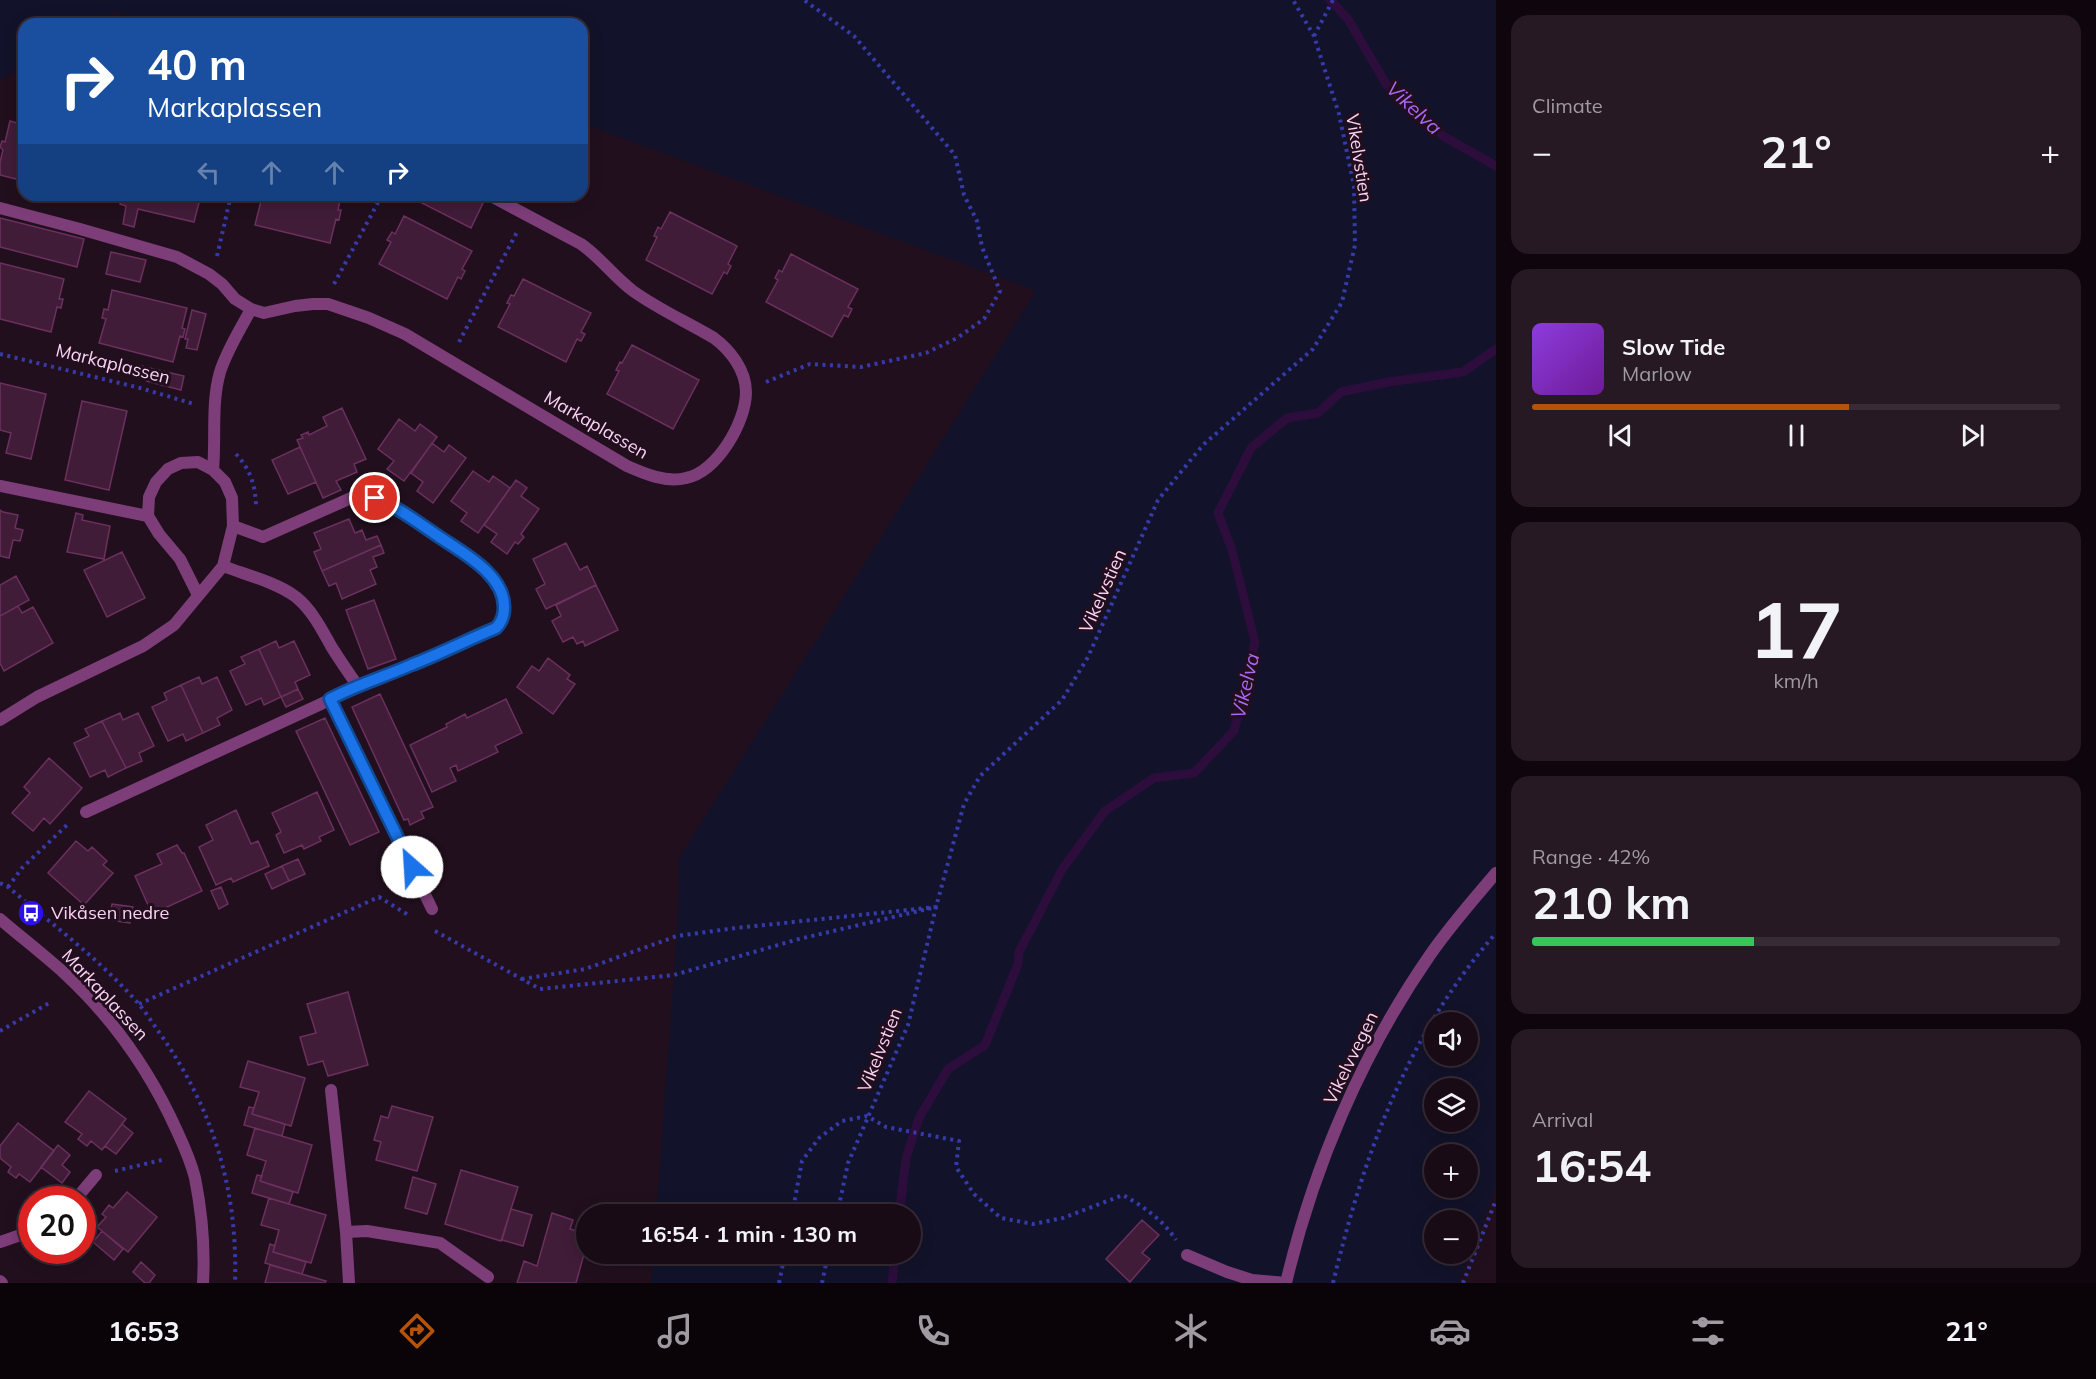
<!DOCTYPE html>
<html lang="en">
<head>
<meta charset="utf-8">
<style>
  body { margin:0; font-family:Mulish,sans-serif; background:#261923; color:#f1f3f6; height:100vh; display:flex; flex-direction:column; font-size:22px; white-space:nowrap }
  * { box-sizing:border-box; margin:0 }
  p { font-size:20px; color:#9f9ba1 }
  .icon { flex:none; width:33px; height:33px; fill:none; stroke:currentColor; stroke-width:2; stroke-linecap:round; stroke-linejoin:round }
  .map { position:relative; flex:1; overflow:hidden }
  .sheet { display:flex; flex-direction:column; gap:15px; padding:15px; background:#0e060c; width:600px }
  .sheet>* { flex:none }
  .top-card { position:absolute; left:18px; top:18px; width:570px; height:183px; border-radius:18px; box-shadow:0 3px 15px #0003,0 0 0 2px #372b35; background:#1a4fa0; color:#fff; overflow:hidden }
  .buttons { position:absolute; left:1424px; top:1012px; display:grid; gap:12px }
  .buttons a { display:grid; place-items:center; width:54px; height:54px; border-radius:50%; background:#190b16; box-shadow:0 3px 15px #0003,0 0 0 2px #372b35; font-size:30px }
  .speed { position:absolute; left:18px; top:1186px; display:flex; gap:12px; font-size:30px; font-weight:700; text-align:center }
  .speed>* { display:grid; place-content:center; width:78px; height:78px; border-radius:50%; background:#190b16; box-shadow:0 3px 15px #0003,0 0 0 2px #372b35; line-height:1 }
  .speed .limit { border:9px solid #d22; background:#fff; color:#111 }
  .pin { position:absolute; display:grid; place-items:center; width:51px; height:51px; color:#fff; margin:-26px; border:3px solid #fff; border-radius:50%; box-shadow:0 2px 6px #0007 }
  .me { position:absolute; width:66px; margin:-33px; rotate:334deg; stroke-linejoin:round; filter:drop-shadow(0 0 4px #0008) }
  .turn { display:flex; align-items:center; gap:21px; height:126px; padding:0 30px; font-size:27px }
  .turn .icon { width:78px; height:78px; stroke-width:2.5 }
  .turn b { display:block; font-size:42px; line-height:51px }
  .lanes { display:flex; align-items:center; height:57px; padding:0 30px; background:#0003; justify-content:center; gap:30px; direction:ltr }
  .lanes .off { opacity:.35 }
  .big { font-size:45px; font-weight:700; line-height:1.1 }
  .sheet .widget { flex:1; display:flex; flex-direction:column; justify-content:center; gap:9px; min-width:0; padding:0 21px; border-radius:18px; background:#261923 }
  .sheet .dial { align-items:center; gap:0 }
  .dial b { font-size:78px; line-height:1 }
  .song { display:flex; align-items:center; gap:18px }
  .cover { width:72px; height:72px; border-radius:9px; background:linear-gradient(135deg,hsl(270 70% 55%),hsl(280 70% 35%)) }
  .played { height:6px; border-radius:3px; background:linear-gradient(90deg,#b45309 60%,#372b35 60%) }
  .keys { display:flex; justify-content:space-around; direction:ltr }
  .heat { display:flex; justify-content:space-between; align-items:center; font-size:33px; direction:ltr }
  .charge { height:9px; border-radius:4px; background:linear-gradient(90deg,#34c759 42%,#372b35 0) }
  .trip { position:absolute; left:576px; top:1204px; width:345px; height:60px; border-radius:30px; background:#190b16; box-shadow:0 3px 15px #0003,0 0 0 2px #372b35; font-weight:700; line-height:60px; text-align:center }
  .dock { display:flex; height:96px; justify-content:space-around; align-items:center; background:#0a0409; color:#9f9ba1 }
  .dock .icon { width:42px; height:42px }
  .dock .on { color:#b45309 }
  .dock b { font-size:27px; color:#f1f3f6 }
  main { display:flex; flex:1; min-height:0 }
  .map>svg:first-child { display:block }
</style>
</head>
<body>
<main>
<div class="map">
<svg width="1496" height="1283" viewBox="0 0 1496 1283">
  <rect width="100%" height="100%" fill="#210f1d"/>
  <!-- green -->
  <path fill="#12132a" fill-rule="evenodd" d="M0,0H1496V1188L1458,1283H651L653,1254H910V1215H656L677,936L679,858L1036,291L582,123V24H176L113,13L94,24H24V66L0,80ZM1434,1023H1467V1056H1434ZM1434,1089H1467V1122H1434ZM1434,1155H1467V1188H1434ZM1434,1221H1467V1254H1434Z"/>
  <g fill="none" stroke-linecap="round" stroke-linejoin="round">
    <!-- stream -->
    <path stroke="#2c0d3c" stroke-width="9" d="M1330,0L1348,19L1386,84L1443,136L1496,166
      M899,1215L906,1158L919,1118L948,1069L985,1045L1018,964L1019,952L1063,868L1105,811L1154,778L1194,773L1234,731L1255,642L1232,550L1218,513L1251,448L1287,418L1318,413L1341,392L1388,382L1463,372L1496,349
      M892,1283L895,1254"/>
  </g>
  <!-- building -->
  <path fill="#401c38" stroke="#6b305e" stroke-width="1.5" d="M10,121L24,125V181L0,175V162L3,150L0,147L2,141L5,142Z
    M122,195H201L194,222L138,209L134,227L123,224L126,206L120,204Z
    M259,195H341L338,210H341L339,220L336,219L330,243L255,225L261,201L258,200Z
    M422,195H467L483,203L471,228L418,201Z
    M670,212L737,246L728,264L731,266L727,274L724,272L712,294L646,260L657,237L654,236L658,227L661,229Z
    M404,216L472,251L462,269L465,271L461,279L458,277L447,299L379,264L391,242L387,240L392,232L395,234Z
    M0,218L84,239L77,267L0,247Z
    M111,252L146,260L140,282L106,274Z
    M791,254L858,289L848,307L852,309L848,317L844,315L832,337L766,302L778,280L775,278L779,270L782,272Z
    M0,263L64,279L59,299H63L61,308L57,307L51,332L0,319Z
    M523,279L591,313L581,332L585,334L581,341L577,339L566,362L498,327L510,304L507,303L511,295L514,296Z
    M112,290L187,308L182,328L185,329L183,337L180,336L173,362L99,343L106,319L102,318L104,309L108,310Z
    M192,310L206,314L197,350L186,348L188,339H185Z
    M632,345L699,380L673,429L607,394L619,371L616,370L620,362L622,363Z
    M137,365L184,376L181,390L146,381V377L135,375Z
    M0,383L46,394L31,459L6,453L11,433L0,430Z
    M82,401L127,411L109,490L65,480Z
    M342,408L366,459L354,464L357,472L336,481L341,490L323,498L297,440L303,438L301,435L308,432L309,435L327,426L323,417Z
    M399,419L415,431L420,424L437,437L404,481L387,469L394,461L378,449Z
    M432,443L444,452L449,445L466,458L433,503L417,491L423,482L411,473Z
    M300,447L316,482L288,494L272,460Z
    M473,471L489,482L493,476L510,488L478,533L461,521L467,513L451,501Z
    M516,480L527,488L521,496L539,509L521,534L524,537L518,544L515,542L507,554L491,542L497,534L484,525Z
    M0,510L3,512L18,515L15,528L23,530L20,541L13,540L9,558L0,556Z
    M76,513L83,515L82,520L110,526L104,559L67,552Z
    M349,519L355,533L362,530L366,540L377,536L381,545L322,571L314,552L321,549L314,533Z
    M566,543L580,570L587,566L596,585L546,609L536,589L545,584L533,559Z
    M381,545L384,553L373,557L377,567L370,570L376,584L342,599L336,583L329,586L322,571Z
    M122,552L145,598L107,617L84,570Z
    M16,576L29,600L0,616V585Z
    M596,585L618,630L585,646L583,641L577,644L573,637L563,642L552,621L561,616L556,605Z
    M374,600L396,659L368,669L346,610Z
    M18,606L22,613L33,607L53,643L4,671L0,663V616Z
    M276,641L279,648L294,641L310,675L295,682L298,689L281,697L259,649Z
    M259,649L281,697L264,705L261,698L246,705L230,671L245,664L241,657Z
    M548,658L570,675L567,679L575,684L553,714L517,687L532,666L539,671Z
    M199,677L202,684L217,677L232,710L217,718L220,725L203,733L181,685Z
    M181,685L203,733L186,741L183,734L168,741L152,707L167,700L164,693Z
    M298,689L303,699L286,707L281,697Z
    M380,694L433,807L421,812L424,818L410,825L408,819L404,820L352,707Z
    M506,699L522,733L495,746L498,752L458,771L456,765L450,768L456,781L432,792L410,745L447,727L446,724L465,714L467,718Z
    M120,713L123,720L138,713L154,746L139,753L142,761L126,768L102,721Z
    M325,718L379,832L350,845L296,731Z
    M102,721L126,768L108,777L105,770L90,777L74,743L89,736L85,729Z
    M49,758L82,788L50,824L44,818L33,831L12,813L30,793L24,787Z
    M317,792L334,830L319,837L321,841L304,849L302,845L284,853L276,835L281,832L272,813Z
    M236,810L251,844L258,841L269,866L233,882L231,878L216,885L199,847L213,840L206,825Z
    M76,841L88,851L92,847L107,861L103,865L113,873L84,905L48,873Z
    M177,845L182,853H184L202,891L152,914L135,876L162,864L157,854Z
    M298,859L305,874L289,881L282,866Z
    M282,866L289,881L272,889L265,874Z
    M221,887L228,904L219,909L211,891Z
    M112,904L133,907L130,923L109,920Z
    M348,992L368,1065L328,1076L323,1061L308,1065L300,1037L316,1033L307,1004Z
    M248,1061L305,1078L291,1126L252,1114L259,1092L240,1087Z
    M89,1091L126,1119L102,1150L91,1141L87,1146L78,1139L82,1134L65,1122Z
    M392,1106L433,1117L417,1171L376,1160L381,1142L374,1140L381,1116L388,1118Z
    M249,1107L254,1108L252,1114L285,1124L282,1136L244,1125Z
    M18,1123L54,1151L30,1182L19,1174L16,1178L8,1172L11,1167L0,1158V1146Z
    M122,1124L133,1133L116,1154L105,1146Z
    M255,1128L312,1145L298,1193L260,1181L266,1161L247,1155Z
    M58,1145L70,1155L62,1165L70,1172L62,1183L41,1167Z
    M461,1170L518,1187L501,1241L445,1224Z
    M257,1175L262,1176L260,1181L293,1192L289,1204L252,1193Z
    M413,1177L436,1184L427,1214L405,1208Z
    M127,1192L157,1217L128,1252L97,1227L106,1217L102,1214L109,1205L113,1208Z
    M269,1198L326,1215L311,1263L273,1252L279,1230L261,1225Z
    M511,1209L532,1215L523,1246L502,1240Z
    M552,1213L573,1220L570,1229L586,1234V1247L576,1283H517L524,1261L537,1266Z
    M1142,1220L1159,1235L1142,1253L1150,1259L1130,1282L1106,1259Z
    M102,1231L123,1249L114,1260L93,1242Z
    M270,1244L275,1246L273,1252L306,1262L302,1274L265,1263Z
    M141,1262L155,1275L149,1283H145L133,1272Z
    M270,1265L326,1281L325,1283H265Z"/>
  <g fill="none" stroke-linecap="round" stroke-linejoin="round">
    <!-- path -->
    <path stroke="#363bab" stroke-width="4" stroke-dasharray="3 4.5" stroke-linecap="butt" d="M1314,36L1333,0
      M217,256L231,195
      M334,284L382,195
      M459,342L517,232
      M0,354L140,388L194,404
      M766,382L810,364L861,367L926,353L957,338L984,319L1000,291L982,247L977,221L964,195L955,155L854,36L804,0
      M236,454C251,470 256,487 256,509
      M0,883L8,887C52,924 99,959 137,1002C146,1012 153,1024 161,1035C214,1111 238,1191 235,1283
      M8,887L22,868L68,824
      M435,931L540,989L674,975L799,939L936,907L736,928L677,936L585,969L522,979
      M139,1004L379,897L410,916
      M0,1031L49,1003
      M115,1171L166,1159
      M792,1215L802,1161L819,1138L842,1121L867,1116L886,1127L959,1141L956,1167L974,1194L1001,1218L1033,1224L1063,1218L1123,1195C1143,1206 1163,1220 1176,1240
      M837,1215L848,1163L908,1025L936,907L964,804L980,776L1062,700L1088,657L1158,500L1203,445L1313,349L1342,302L1355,245L1354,186L1339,114L1314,36L1293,0
      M779,1283L785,1254
      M822,1283L828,1254
      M1333,1283C1364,1154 1407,1035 1496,933
      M1463,1283L1496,1200"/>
    <!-- service -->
    <path stroke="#7d3d79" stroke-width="12" d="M0,208L80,229L177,257L209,274L222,284L235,299L251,309L264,313L295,306L313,304H328L369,318L405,334L627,466C645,474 666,483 686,478C717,472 746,422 746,392C746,370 730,350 714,338C687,322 658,309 633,291C614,277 601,258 581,244L489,195
      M213,470C216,439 211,403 220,372C227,350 240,330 251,309
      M0,486L148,516
      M233,526L263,537L351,498C364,495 375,496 387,502C403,510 418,523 433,533C457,549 505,575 504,608C504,616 502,622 496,628L414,664L368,683L357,685
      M330,699L432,909
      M0,720L37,697L143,646L174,625L223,566L233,526L232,498L225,482L213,470L198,462L181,463L168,469L156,482L149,497L148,516L159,534L180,559L198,595
      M86,812L321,704L357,685C348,672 339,659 331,646C321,628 312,610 296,597C276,582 246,575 223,566
      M331,1090L346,1232L349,1283
      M75,1200L96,1175
      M346,1232L367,1231L440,1243L488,1277
      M0,1242L32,1231
      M0,1281L2,1283"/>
    <!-- minor -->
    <path stroke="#7d3d79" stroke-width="12" d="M1187,1255L1227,1272L1252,1280L1286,1283"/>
    <!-- tertiary -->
    <path stroke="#7d3d79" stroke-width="12" d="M0,919C21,937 43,954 63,972C112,1017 150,1071 177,1131C184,1146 191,1162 195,1178C202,1213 205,1248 203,1283
      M1286,1283C1313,1168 1362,1053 1430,955C1450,926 1473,900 1496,873"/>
  </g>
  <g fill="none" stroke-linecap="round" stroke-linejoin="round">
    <defs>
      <path id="route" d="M375,498C398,507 417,522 438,536C461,552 505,574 504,608C504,616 502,622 496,628C467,640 440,654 411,665C384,677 356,685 330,699L412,867"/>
    </defs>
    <!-- route casing -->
    <use href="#route" stroke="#114b97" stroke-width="15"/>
    <!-- route -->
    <use href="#route" stroke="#1a73e8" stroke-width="10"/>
  </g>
  <!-- icons -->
  <defs>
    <symbol id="bus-disc" viewBox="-11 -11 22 22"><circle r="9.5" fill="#2b10ea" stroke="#210f1d"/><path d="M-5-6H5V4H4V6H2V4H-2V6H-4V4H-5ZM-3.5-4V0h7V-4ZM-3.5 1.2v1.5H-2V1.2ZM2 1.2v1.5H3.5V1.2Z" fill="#fff"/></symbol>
  </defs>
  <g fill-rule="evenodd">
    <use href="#bus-disc" x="16" y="898" width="30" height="30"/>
  </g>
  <g text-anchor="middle" stroke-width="6" stroke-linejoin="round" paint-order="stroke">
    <!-- street labels -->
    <g font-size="18" fill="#fcd2f6" stroke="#210f1d">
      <text transform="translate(1359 158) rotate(81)" y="6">Vikelvstien</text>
      <text transform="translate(113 364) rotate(14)" y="6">Markaplassen</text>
      <text transform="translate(596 425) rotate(30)" y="6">Markaplassen</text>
      <text transform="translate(1103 591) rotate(-66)" y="6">Vikelvstien</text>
      <text transform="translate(105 995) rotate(47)" y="6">Markaplassen</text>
      <text transform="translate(880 1050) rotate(-68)" y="6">Vikelvstien</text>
      <text transform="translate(1351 1058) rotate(-64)" y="6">Vikelvvegen</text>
    </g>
    <!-- poi labels -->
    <g font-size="18" fill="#fcd2f6" stroke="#210f1d" text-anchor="start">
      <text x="51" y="919">Vikåsen nedre</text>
    </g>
    <!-- water labels -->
    <g font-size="20" font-style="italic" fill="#ac67f5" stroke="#210f1d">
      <text transform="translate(1414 108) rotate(43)" y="7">Vikelva</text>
      <text transform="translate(1245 686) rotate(-77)" y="7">Vikelva</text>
    </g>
  </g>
</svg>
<div class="buttons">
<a><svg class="icon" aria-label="sound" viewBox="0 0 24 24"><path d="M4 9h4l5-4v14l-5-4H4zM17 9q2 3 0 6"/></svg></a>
<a><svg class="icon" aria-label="layers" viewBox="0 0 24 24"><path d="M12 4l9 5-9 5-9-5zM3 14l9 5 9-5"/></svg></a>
<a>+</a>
<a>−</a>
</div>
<div class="speed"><div class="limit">20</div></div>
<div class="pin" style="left:375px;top:498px;background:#d93025"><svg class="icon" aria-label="arrive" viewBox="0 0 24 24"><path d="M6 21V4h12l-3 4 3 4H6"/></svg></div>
<svg class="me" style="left:412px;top:867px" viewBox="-20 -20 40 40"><circle r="19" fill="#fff"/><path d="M0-13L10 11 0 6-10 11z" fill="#1a73e8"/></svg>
<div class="trip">16:54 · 1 min · 130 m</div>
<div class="top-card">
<div class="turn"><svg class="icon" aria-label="right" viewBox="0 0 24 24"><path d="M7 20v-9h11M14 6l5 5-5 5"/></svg><div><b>40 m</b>Markaplassen</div></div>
<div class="lanes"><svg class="icon off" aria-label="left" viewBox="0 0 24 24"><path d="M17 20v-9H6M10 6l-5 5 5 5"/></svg><svg class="icon off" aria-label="ahead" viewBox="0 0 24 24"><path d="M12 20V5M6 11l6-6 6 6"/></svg><svg class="icon off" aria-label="ahead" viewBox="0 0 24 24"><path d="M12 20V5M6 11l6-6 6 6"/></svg><svg class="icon" aria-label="right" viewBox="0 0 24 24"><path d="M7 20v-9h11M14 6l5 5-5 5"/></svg></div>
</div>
</div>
<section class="sheet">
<div class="widget"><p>Climate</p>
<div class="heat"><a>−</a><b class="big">21°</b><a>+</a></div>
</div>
<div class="widget">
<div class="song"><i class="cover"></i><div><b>Slow Tide</b><p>Marlow</p></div></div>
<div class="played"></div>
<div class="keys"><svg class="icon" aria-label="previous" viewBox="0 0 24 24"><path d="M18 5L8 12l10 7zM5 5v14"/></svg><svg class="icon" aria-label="pause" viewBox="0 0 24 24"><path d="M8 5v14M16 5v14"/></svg><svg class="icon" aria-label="next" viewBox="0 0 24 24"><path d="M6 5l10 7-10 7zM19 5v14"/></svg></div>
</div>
<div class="widget dial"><b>17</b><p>km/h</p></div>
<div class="widget"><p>Range · 42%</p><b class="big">210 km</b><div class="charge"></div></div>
<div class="widget"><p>Arrival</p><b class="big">16:54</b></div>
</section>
</main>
<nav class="dock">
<b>16:53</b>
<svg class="icon on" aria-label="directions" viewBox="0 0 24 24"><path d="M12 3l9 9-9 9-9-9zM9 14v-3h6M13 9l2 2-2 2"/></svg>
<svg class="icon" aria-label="music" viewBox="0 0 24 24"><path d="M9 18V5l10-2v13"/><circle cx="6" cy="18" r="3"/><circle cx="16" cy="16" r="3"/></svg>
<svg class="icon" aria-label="phone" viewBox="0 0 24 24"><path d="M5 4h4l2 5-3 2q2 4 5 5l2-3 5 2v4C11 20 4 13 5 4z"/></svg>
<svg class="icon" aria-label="climate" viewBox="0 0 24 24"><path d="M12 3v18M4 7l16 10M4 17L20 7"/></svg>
<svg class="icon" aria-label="car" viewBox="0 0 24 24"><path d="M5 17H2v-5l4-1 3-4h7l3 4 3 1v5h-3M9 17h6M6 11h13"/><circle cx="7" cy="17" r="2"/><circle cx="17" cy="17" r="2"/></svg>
<svg class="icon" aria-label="filters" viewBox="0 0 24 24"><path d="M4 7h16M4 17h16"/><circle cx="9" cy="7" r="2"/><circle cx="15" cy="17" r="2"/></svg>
<b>21°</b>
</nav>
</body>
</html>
